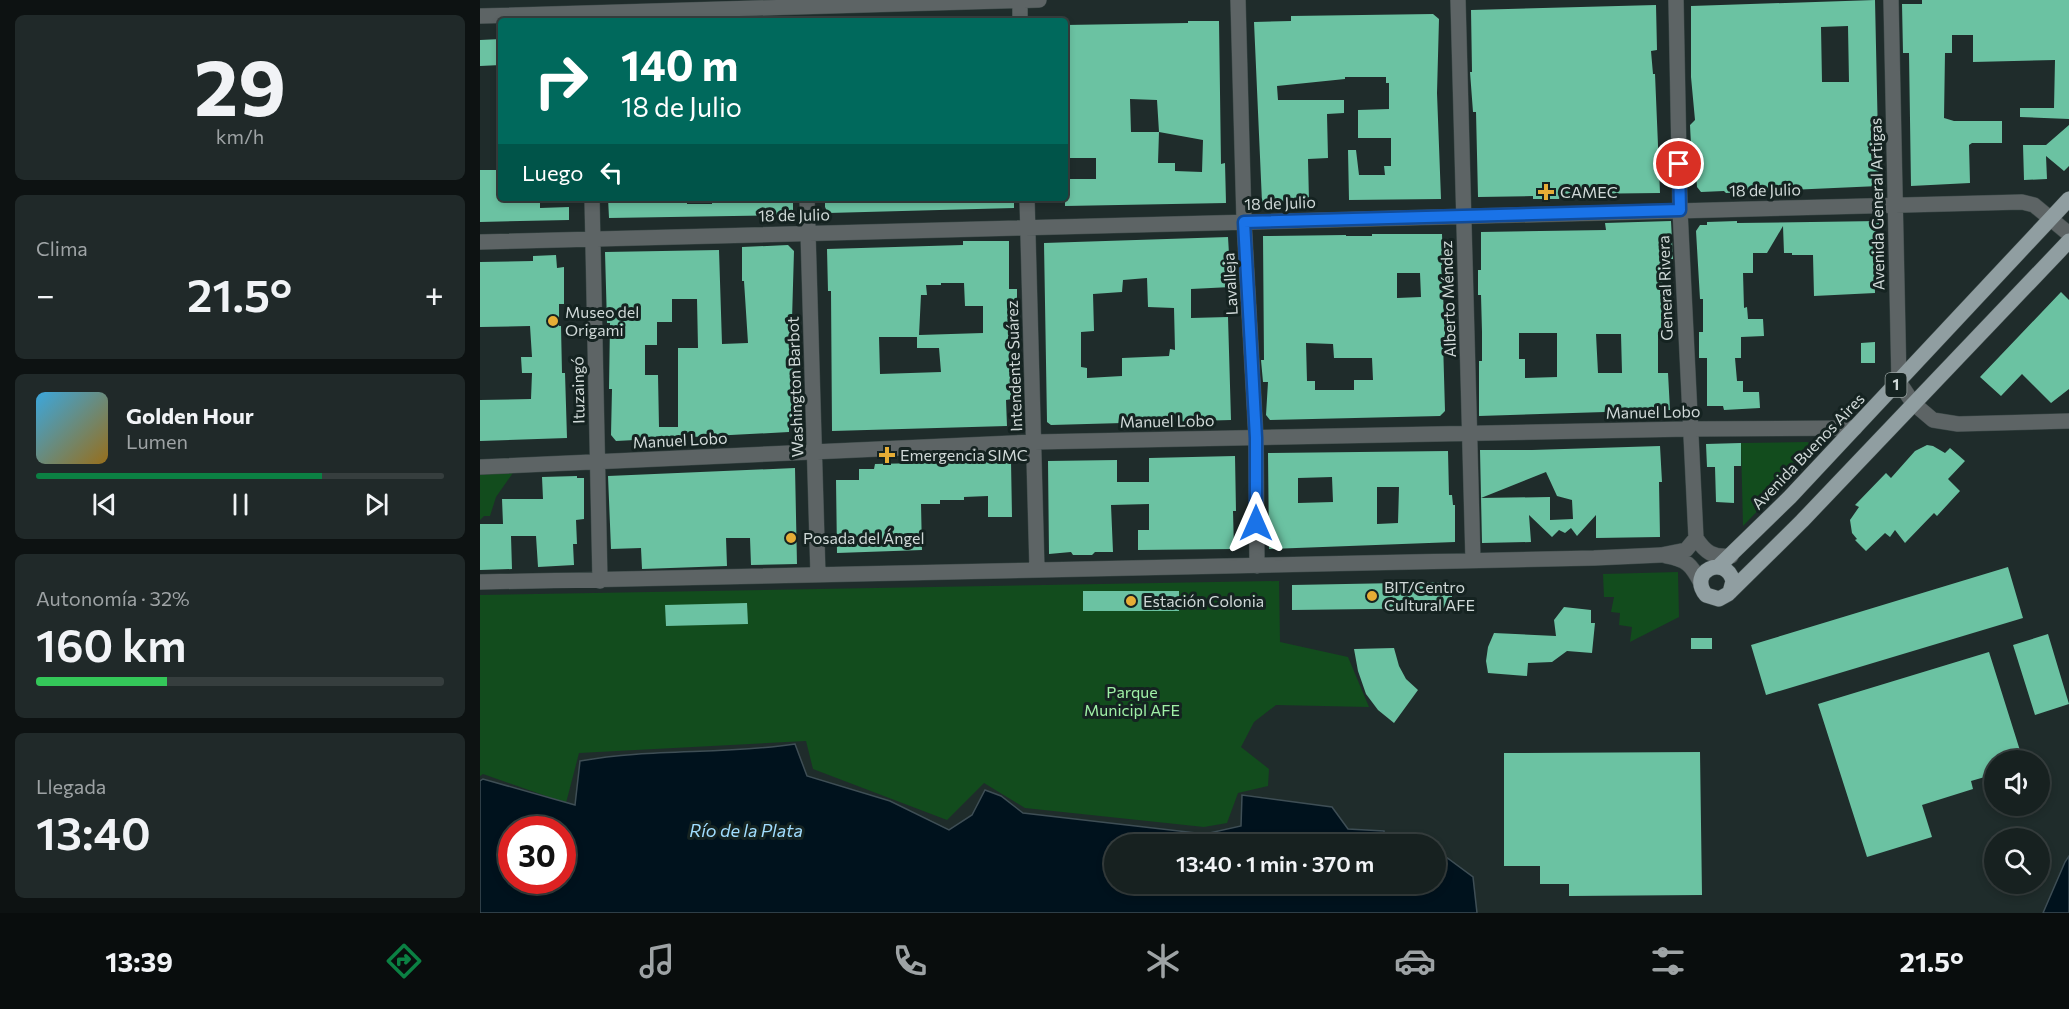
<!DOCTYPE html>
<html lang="es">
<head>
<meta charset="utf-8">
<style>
  body { margin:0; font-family:Commissioner,sans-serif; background:#202929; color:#f1f3f6; height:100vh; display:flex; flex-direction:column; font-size:22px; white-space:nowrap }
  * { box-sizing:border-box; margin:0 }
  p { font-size:20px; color:#9ea3a5 }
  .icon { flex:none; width:33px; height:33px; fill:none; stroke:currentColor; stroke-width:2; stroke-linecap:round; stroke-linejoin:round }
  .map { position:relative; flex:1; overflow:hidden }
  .side { display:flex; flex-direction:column; gap:15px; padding:15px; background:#0d1212; width:480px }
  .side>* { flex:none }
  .hud { position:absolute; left:18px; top:18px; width:570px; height:183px; border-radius:6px; box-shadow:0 3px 9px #0003,0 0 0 2px #363e3e; background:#00695c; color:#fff; overflow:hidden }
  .tools { position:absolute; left:1504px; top:750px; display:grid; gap:12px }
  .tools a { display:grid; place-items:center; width:66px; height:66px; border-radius:50%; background:#172120; box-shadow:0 3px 9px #0003,0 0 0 2px #363e3e; font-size:30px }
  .speed { position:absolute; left:18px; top:816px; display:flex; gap:12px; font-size:30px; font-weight:700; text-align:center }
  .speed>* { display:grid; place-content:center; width:78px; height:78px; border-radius:50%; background:#172120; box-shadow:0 3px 9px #0003,0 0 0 2px #363e3e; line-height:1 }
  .speed .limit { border:9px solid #d22; background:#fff; color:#111 }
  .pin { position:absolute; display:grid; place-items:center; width:51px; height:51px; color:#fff; margin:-26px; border:3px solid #fff; border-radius:50%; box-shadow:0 2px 6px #0007 }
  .me { position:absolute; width:66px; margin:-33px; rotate:0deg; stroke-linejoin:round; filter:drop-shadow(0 0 4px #0008) }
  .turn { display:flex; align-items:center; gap:21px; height:126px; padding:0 24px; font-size:27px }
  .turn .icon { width:78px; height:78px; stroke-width:2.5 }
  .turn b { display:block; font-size:42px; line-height:51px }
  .then { display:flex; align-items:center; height:57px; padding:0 24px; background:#0003; gap:12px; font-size:22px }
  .big { font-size:45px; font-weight:600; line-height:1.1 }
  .side .card { flex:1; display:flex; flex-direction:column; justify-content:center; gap:9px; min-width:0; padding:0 21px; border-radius:9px; background:#202929 }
  .side .dial { align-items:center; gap:0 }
  .dial b { font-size:78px; line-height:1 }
  .song { display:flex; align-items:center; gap:18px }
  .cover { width:72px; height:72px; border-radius:9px; background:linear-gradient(135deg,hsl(200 70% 55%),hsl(40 70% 35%)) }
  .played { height:6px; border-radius:3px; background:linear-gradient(90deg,#0b8043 70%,#363e3e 70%) }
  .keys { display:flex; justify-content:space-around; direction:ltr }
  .heat { display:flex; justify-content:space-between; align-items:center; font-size:33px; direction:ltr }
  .charge { height:9px; border-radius:4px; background:linear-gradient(90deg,#34c759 32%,#363e3e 0) }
  .trip { position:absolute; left:624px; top:834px; width:342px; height:60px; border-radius:30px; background:#172120; box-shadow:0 3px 9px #0003,0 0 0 2px #363e3e; font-weight:600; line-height:60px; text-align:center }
  .dock { display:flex; height:96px; justify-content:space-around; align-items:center; background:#090d0d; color:#9ea3a5 }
  .dock .icon { width:42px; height:42px }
  .dock .active { color:#0b8043 }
  .dock b { font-size:27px; color:#f1f3f6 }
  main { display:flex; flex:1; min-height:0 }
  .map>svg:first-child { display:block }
</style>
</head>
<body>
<main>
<section class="side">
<div class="card dial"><b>29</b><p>km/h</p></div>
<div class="card"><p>Clima</p>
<div class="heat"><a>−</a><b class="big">21.5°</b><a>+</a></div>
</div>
<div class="card">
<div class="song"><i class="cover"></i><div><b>Golden Hour</b><p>Lumen</p></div></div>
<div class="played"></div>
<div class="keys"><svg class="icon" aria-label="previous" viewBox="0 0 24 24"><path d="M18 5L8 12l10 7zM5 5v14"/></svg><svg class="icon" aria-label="pause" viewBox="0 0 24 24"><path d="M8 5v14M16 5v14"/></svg><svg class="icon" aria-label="next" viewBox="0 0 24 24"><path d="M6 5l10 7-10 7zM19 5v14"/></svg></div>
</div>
<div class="card"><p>Autonomía · 32%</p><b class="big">160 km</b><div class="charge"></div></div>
<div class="card"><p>Llegada</p><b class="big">13:40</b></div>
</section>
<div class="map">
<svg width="1589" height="913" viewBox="0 0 1589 913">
  <rect width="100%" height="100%" fill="#1f2c2b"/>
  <!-- green -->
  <path fill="#124c1d" d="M1327,442L1335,445L1337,449L1263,526L1261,443Z
    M35,470L16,497L10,516H4L0,520V471Z
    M1198,572L1199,617L1150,642L1152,627L1139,625L1140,613L1131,612L1134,597H1124L1123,574Z
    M799,581L800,642L868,657L889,707L796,705L774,722L761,747L789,769L788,786L758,793L747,823L724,827L545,808L504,783L467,820L333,769L326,741L99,753L86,803L3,774L0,776V595Z"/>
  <!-- water -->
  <path fill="#00121d" stroke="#3e4e55" stroke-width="1.5" fill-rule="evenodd" d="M315,744L327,776L410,801L469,830L492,815L505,790L521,796L543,813L725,834L761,826L762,795L852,807L868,829L904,831L905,844H634V884H956V856L966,857L993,877L997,913H0V781L3,779L95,805L100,761C171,748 244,755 315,744ZM32,830H82V880H32Z
    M1589,856V913H1563L1585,862Z"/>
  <!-- building -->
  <path fill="#6bc2a2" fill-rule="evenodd" d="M1395,0L1399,186L1246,193L1244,191L1221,192L1217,187L1214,145H1211L1210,125L1215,120L1211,77V6ZM1368,26L1369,82H1342L1341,27Z
    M1442,0H1589V119L1540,117V108H1574L1575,60L1493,62V35H1472V53H1465L1464,118L1474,121H1522V143H1492L1489,145L1490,183L1431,186L1429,53H1423L1422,4H1442Z
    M1176,5L1177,50L1171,51L1173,74H1175L1180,193L1094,194L1080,195L1079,199H1053V196L998,197L996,112H993L990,72H992L991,10Z
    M953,14L959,19L957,93L961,199L869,200L868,150H876L879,175H905L904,166H911V138H878V110L909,109V83H906V77H865V79L797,86L798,100H864V113L847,114L848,158L828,159L829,201L782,202L774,22L811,21V16Z
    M708,21H739L741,164L745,163L746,203L585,206V179H616V158H585V25L708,23ZM650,99L677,100L679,132H651ZM679,132L723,140L722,172L695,171V163H678Z
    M21,39V65L0,66V40Z
    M1589,125V166L1584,171L1566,156L1567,179L1544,180L1543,145H1566Z
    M0,170H21V198H60V208L89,207V220L0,222Z
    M128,198H207V204H232V198H313V215L129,218Z
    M345,198H534V208L348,213L345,207Z
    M1191,221L1193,259H1183L1181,333H1178V373H1188L1190,410L999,416V361H1002V332L1001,295H998V270H1001V232L1126,230L1125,223ZM1039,333H1077V377L1045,378V359H1039ZM1116,334H1141L1142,373H1118Z
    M1257,221V223L1399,221L1400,254H1394L1395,293L1334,296L1333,255H1312V253H1304L1303,226L1287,253H1273V273H1263L1264,308L1267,307L1268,319H1283L1284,336L1261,337V358H1255L1257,381H1263V392H1279L1280,408L1244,410L1243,406H1227V358H1219V332H1223V299H1220L1216,231L1220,225H1227V222Z
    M892,234H962L963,265H961L965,328V341H963L965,411L960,416L790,420L786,415L788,382H783L781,360H784L783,236L866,235V236H892ZM917,273H940L941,297L917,298ZM826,343L853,344L854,358H892L893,380H874V390H835V381H827Z
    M748,237L751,287L711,289V318L748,317L751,420L571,425L567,422L564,243ZM667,278L668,307L694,308L695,350L690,349L689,356L642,358V376L607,378V368L601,367V332L614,331L613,294L642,292L643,280Z
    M483,241H529V289H537V332H531L532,399L526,400L527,426L352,431L351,291H348L347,249L483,245ZM461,283H484L485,306H503V333L439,335L441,295H447L446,285H461ZM399,337H437V348H459L461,372L400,374Z
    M308,245L314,251L312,320L314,365L311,374L316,418H309V432L136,441L131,435L132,389H129L130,323H127L125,252L239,250L242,344L268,343L264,281H262V247ZM192,299H217L218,348H198V427H179L178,375H165V345H177V322H192Z
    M76,255L77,268L84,267V304H79V326H81L82,373H85L87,438L0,441V400L51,399L52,373H42L41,357H52L50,326L0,327V262L53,261V256Z
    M1581,292L1589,300V389L1571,403L1542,374L1521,396L1500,377Z
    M1395,342V363H1381V343Z
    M1261,443V466H1254V503L1236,502L1235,467H1227L1226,444Z
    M1447,445L1453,446L1465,453L1470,448L1485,461L1468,479L1480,491L1457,516L1454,513L1425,543L1415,530L1410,537L1405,533L1386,551L1375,540L1377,539L1372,533L1370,520L1379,507L1375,505L1406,473L1411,478L1435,451Z
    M1180,446L1182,482H1179L1180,537L1116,538V515L1097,536L1091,528L1085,533L1079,530L1072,537L1049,515L1051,542L1002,543L1000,450H1052ZM1066,472L1077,496L1092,500L1093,519L1070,520V497L1001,498Z
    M968,451L969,495H972L973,505H975V542L789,549L788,453ZM852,477L853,502L818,503V478ZM897,487H919L918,523L897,524Z
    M755,456L756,511H753L754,549L658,550V530H669V504L631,505L633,552H615L612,555H593L591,552L569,554L568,461L637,460V482H669V458Z
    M531,461L532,517H508V496L484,497V500H460V504H441L442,550L357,553L356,480H379V469H394L395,464Z
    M315,468L317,564L271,565L270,538H246L247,566L162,569L161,548L131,549L128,476Z
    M97,476V478H104V519L96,520L97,544H93L94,565L58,567L56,536H31L32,569L0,570V524H23L22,499H63L62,477Z
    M1528,567L1543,618L1286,695L1271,645Z
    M972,582V608L812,610V585Z
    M603,591H699V611H603Z
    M267,603L268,624L186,626L185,605Z
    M1084,607L1111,610V623H1115L1112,653L1087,651L1072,662L1048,663L1047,676L1008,673L1006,661L1008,647L1014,633L1076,636L1074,620Z
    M1568,634L1589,704L1555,715L1533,645Z
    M1211,638H1232V649H1211Z
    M914,648L919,666L926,679L938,690L914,723L898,710L886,694L878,671L874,649Z
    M1509,652L1543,760H1515V774L1491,781L1493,789L1442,805L1452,837L1387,857L1338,704Z
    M1220,752L1222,895L1089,896V884H1060V866H1024V753Z"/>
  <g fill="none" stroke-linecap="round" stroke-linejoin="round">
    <defs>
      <path id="minor" d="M540,0V21
        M758,0L764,221L776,438L777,566
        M978,0L993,561
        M1196,0L1200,210L1216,538
        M1411,0L1419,382L1433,403L1453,420L1478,424L1589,421
        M0,16L559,0
        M112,198L120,581
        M327,198L338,575
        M547,198L557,570
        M0,242L1542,202L1554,205L1589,234
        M0,467L554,442L1209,429L1375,428
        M1216,538C1225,552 1233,558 1251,556
        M1186,556C1207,560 1211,564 1221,583
        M0,582L1114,558L1181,555L1206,550L1216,538"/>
      <path id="major" d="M1238,567L1310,497L1589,199
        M1250,592L1253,581C1245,553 1207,572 1226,595L1239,599L1248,594L1322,521L1589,241"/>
    </defs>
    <!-- minor casing -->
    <use href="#minor" stroke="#3b4847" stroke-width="16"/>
    <!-- major casing -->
    <use href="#major" stroke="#3b4847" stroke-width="16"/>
    <!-- minor -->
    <use href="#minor" stroke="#5d6465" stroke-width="15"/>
    <!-- major -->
    <use href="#major" stroke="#909ea1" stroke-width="15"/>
  </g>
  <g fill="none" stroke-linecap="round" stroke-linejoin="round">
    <defs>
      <path id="route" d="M776,523V438L764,222L1200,210L1199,164"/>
    </defs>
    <!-- route casing -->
    <use href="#route" stroke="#114b97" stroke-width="15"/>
    <!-- route -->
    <use href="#route" stroke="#1a73e8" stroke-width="10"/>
  </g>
  <!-- markers -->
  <g fill="#e6ad36" stroke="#152321" stroke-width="2">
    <path d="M1063 183h6v6h6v6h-6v6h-6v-6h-6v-6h6z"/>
    <circle cx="73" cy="321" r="6"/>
    <path d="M404 446h6v6h6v6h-6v6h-6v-6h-6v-6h6z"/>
    <circle cx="311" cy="538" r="6"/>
    <circle cx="892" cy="596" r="6"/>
    <circle cx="651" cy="601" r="6"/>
  </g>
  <g text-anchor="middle" stroke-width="6" stroke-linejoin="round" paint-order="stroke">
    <!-- shield labels -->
    <rect fill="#152321" stroke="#98a2a1" stroke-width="1.5" x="1405.5" y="373" width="21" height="24" rx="4.5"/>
    <g font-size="15" font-weight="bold" fill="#d0d9d8">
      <text x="1416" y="390">1</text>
    </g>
    <!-- street labels -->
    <g font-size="16" fill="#d0d9d8" stroke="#152321">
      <text transform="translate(1285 190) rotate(-1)" y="6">18 de Julio</text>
      <text transform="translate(800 203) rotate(-2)" y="6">18 de Julio</text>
      <text transform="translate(1397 204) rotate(-91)" y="6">Avenida General Artigas</text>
      <text transform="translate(314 215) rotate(-1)" y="6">18 de Julio</text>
      <text transform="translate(750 284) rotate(-93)" y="6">Lavalleja</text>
      <text transform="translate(1185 288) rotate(-92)" y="6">General Rivera</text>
      <text transform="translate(968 299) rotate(-92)" y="6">Alberto Méndez</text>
      <text transform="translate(534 366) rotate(-92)" y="6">Intendente Suárez</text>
      <text transform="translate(315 387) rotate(-92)" y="6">Washington Barbot</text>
      <text transform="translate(98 390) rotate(-91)" y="6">Ituzaingó</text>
      <text transform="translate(1173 412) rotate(-1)" y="6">Manuel Lobo</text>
      <text transform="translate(687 421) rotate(-1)" y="6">Manuel Lobo</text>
      <text transform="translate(200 440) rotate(-3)" y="6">Manuel Lobo</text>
      <text transform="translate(1328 451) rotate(-46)" y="6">Avenida Buenos Aires</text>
    </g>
    <!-- poi labels -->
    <g font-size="16" fill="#d0d9d8" stroke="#152321" text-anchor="start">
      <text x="1080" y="198">CAMEC</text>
      <text x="85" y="318">Museo del<tspan x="85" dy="18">Origami</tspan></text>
      <text x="420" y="461">Emergencia SIMC</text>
      <text x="323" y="544">Posada del Ángel</text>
      <text x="904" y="593">BIT/Centro<tspan x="904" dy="18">Cultural AFE</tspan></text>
      <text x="663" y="607">Estación Colonia</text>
    </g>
    <!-- park labels -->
    <g font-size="16" fill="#a0f0a7" stroke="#152321">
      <text x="652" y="698">Parque<tspan x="652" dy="18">Municipl AFE</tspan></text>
    </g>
    <!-- water labels -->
    <g font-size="18" font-style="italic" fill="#a1ddfe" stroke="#152321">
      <text x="266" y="837">Río de la Plata</text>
    </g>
  </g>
</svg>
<div class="tools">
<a><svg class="icon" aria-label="sound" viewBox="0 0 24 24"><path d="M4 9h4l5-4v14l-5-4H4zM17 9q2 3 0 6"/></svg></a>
<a><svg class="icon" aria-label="search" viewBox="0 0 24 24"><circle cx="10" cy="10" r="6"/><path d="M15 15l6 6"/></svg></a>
</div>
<div class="speed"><div class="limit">30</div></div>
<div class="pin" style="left:1199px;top:164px;background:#d93025"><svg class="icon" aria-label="arrive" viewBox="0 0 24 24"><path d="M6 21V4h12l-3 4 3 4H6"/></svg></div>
<svg class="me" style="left:776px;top:523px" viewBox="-20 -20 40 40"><path d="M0-17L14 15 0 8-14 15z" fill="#1a73e8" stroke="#fff" stroke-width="4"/></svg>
<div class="trip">13:40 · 1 min · 370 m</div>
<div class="hud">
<div class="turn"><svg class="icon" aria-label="right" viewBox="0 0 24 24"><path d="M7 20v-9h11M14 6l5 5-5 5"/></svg><div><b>140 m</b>18 de Julio</div></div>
<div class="then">Luego<svg class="icon" aria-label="left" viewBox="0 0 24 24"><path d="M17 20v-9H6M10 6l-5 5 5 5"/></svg></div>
</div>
</div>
</main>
<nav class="dock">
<b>13:39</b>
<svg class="icon active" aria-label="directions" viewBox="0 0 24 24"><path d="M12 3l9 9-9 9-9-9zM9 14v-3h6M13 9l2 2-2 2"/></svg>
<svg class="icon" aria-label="music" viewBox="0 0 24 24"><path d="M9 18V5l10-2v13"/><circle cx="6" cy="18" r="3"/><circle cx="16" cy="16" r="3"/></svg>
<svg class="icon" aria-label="phone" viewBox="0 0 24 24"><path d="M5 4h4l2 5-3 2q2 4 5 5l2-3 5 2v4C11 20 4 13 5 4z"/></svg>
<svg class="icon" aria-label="climate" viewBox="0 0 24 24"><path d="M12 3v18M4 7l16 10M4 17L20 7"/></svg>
<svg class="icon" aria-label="car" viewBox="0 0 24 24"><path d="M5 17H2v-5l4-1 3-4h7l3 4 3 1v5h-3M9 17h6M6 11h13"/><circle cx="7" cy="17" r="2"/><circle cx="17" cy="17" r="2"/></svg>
<svg class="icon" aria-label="filters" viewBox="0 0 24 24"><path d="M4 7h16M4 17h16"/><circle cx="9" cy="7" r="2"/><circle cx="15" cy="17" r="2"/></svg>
<b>21.5°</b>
</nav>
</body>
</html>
